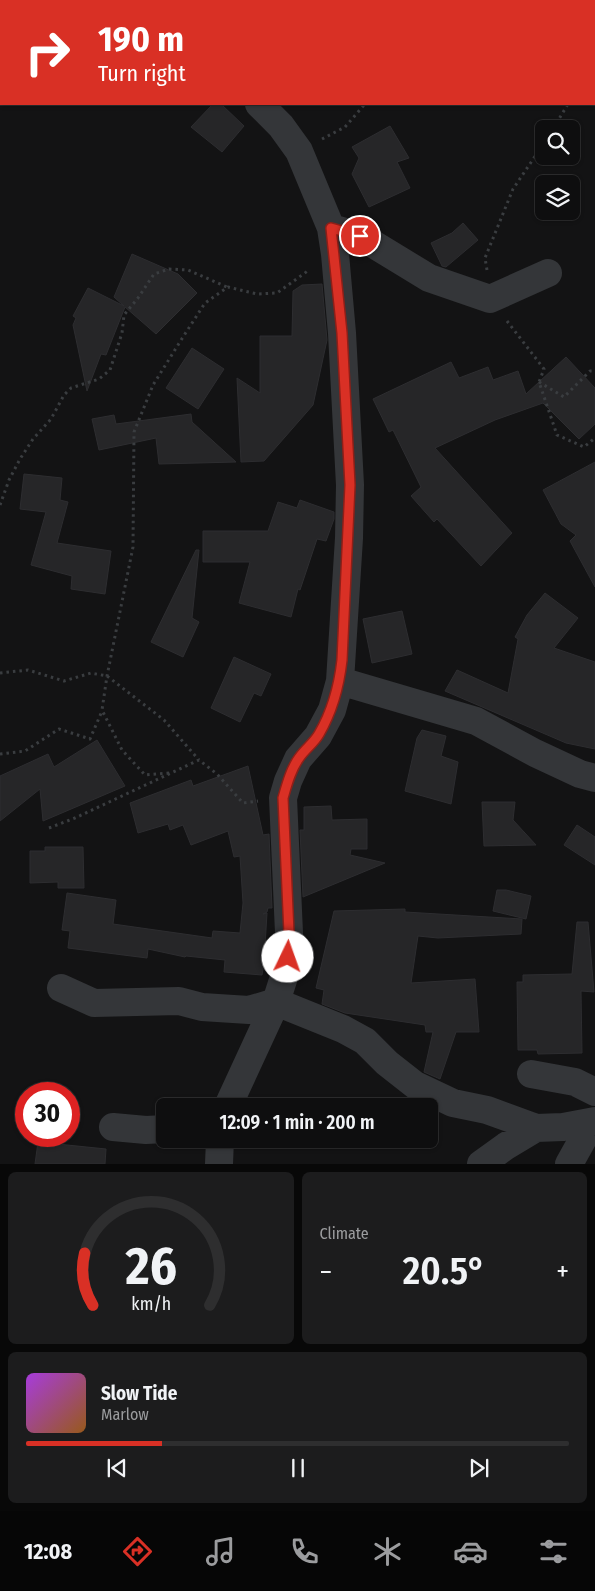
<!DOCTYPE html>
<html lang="en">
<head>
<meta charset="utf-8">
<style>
  body { margin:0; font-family:"Fira Sans Condensed",sans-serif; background:#1c1c1d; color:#f1f3f6; height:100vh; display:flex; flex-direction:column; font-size:19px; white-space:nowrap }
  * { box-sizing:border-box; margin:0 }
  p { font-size:16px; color:#9b9c9e }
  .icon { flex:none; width:28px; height:28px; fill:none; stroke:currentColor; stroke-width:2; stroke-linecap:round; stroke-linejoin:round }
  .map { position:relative; height:1164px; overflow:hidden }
  .details { display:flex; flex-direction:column; gap:8px; padding:8px; background:#080808; flex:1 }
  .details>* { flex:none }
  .top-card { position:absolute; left:0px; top:0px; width:595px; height:105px; box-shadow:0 1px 4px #0004,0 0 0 1px #2e2e2f; background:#d93025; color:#fff; overflow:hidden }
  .tools { position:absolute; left:535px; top:120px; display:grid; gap:10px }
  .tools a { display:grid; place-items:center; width:45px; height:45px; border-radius:8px; background:#0e0e0f; box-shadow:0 1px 4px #0004,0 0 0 1px #2e2e2f; font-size:25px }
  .speed { position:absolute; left:15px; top:1082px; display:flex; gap:10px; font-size:25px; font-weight:700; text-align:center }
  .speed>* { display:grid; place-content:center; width:65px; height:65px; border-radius:50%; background:#0e0e0f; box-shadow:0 1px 4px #0004,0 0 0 1px #2e2e2f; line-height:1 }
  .speed .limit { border:8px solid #d22; background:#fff; color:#111 }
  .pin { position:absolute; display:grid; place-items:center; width:42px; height:42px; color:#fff; margin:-21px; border:2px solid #fff; border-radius:50%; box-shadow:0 1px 5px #0007 }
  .me { position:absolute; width:55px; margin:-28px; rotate:3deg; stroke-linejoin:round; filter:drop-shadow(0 0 4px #0008) }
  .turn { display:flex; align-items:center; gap:18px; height:105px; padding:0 15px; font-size:22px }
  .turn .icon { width:65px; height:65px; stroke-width:2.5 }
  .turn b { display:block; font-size:35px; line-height:42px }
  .big { font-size:38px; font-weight:600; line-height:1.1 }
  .details .card { flex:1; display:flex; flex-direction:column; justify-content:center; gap:8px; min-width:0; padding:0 18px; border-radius:8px; background:#1c1c1d }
  .details .dial { align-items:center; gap:0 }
  .dial svg { height:130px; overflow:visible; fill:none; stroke:#2e2e2f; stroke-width:7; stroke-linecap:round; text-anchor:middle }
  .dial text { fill:#f1f3f6; stroke:none }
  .song { display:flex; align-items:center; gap:15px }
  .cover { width:60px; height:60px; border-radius:8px; background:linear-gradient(135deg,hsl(280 70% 55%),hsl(30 70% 35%)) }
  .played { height:5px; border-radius:2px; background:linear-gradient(90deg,#d93025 25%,#2e2e2f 25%) }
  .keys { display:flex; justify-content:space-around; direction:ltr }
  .heat { display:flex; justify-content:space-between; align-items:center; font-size:28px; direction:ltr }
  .details .tiles { flex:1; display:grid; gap:8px; grid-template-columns:1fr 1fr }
  .card:last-child { grid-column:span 2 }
  .trip { position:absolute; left:156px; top:1098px; width:282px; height:50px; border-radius:8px; background:#0e0e0f; box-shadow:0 1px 4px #0004,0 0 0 1px #2e2e2f; font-weight:600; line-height:50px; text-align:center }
  .tab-bar { display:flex; height:80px; justify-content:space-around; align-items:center; background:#060606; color:#9b9c9e }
  .tab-bar .icon { width:35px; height:35px }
  .tab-bar .on { color:#d93025 }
  .tab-bar b { font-size:22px; color:#f1f3f6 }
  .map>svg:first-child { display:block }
</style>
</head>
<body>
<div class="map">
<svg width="595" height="1164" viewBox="0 0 595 1164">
  <rect width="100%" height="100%" fill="#131314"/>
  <!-- building -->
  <path fill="#262628" stroke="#2d2d30" d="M213,104H221L244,126L222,152L191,127Z
    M390,126L409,158L397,162L410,188L369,207L352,174L359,158L352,147Z
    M463,223L478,240L446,267L442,266L431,243L452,233Z
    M132,254L178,274L197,293L156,334L125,307L106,355L101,354L87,391L73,325L76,318L73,316L88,288L124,306L114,297Z
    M322,284L327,340L313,405L264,461L241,462L237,378L260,393V336H292L293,291L302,285Z
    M192,348L224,369L198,409L166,388Z
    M566,357L595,388V424L579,439L543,403L495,420L435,448L512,533L481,566L437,519L434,522L411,496L421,487L393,430L389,432L373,399L451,362L459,378L488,367L493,380L518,371L526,394Z
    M191,414L192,422L236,462L159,464L156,438L99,450L92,419L114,415L116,424Z
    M595,462V587L570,541L576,535L561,524L543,490Z
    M24,474L62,478L60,500L68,502L57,543L111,551L105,594L71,589L72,576L31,565L46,512L20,509Z
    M300,500L334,512V519L326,541L317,539L300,590L298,589L291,617L239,603L250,562H203V531H268L278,502L297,508Z
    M196,550H199L192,618L199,622L183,657L151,642Z
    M545,593L578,618L554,648L595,662V749L566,743L445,691L457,670L508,693L518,639L515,637L527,615Z
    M402,611L412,654L372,663L363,619Z
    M234,657L271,674L261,696L254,693L240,722L211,708Z
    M422,730L446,736L441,756L458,762L451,804L405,791L417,738Z
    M97,740L125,786L43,821L40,789L0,821V776L48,754L54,767Z
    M248,766L263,835L269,834L272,908H268L267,912L263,914L267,913L265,946H267L262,975L224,972L225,960L186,956L185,957L148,949L147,958L68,948L70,931L62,930L67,893L116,900L113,924L212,938L213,931L240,933L243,903L240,856L234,857L228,831L191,845L183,825L170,830L168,824L138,833L130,803L191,780L193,786Z
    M482,802H515L513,820L536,845L484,846Z
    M331,806L332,820L367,819V849H351L350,855L385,863L303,897L300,830H304V807Z
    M577,825L595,837V865L564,845Z
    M45,847H83L84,888H58V882L30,883V851H45Z
    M497,890H506L531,896L526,919L493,911Z
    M405,909V912L522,919L521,934L438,938L418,936L411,983L475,979L479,1032H456L440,1079L424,1072L433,1032H426L425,1025L345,1013L322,1004L324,990L316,988L334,911Z
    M577,922H588L594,992L581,991L582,1053L538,1054L537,1050H518L517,982H523V975L572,974Z
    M38,1142L106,1149L105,1164H35Z"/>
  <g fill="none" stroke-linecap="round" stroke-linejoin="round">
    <!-- path -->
    <path stroke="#3a3d40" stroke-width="3" stroke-dasharray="2.5 4" stroke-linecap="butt" d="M435,0L436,1
      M586,0V1
      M454,1L456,0
      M553,129L568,104
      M322,139L345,127L365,104
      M487,270L485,258L513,189L544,143
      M507,321L544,369L539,382L557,435L584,447L595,438
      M539,382L564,397L590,371H595
      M0,505L9,480L20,459L33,439L51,419L64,395L71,388L99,379L110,370L122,333L124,315L138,298L154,274L169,269L188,270L227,287
      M0,673L28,670L64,681L91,673L107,676L164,720L199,760
      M0,754L25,751L59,729L90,739L102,711
      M169,773L145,775L122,750L102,710L107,676L133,547L134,432L153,385L183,337L205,303L228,287L257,294L277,293L309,270
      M49,828L75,818L199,760L217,774L243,803L258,801"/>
    <!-- minor -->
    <path stroke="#343639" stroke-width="28" d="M62,0L63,1
      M331,228L360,236L429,278L490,299L548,273
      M340,681L476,721L535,753L580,774L595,778
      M61,988L94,1003L179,1001L202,1007L249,1010L276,1002L343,1029L365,1041L387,1063L415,1085L453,1103L487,1110L536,1128
      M531,1074L575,1082L595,1092
      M228,1106L276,1002L283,980L288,957L289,933L283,798L288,781L298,759L318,736L332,710L340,681L349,538L350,485L342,333L335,254L331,228L299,151L281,126L259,104
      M113,1127L146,1130L165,1129
      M219,1164L220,1139
      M481,1164L506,1146L536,1128L563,1127L595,1121
      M569,1164L584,1137L595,1125"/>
  </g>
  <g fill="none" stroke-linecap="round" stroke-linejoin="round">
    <defs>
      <path id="route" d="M288,957L289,933L283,798C287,784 291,769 299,758C305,749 314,743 319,734C333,710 339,687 342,660L350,485L342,333L331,228L360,236"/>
    </defs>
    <!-- route casing -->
    <use href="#route" stroke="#8d1f18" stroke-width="12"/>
    <!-- route -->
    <use href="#route" stroke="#d93025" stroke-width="9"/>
  </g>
</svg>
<div class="tools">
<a><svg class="icon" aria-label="search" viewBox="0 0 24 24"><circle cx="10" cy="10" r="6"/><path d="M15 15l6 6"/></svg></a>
<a><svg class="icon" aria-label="layers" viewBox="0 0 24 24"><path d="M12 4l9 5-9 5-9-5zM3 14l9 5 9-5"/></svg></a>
</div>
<div class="speed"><div class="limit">30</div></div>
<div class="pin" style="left:360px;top:236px;background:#d93025"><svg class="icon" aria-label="arrive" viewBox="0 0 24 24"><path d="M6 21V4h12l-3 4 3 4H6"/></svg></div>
<svg class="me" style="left:288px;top:957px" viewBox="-20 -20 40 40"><circle r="19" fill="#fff"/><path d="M0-13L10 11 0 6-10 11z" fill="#d93025"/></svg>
<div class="trip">12:09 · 1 min · 200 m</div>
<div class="top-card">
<div class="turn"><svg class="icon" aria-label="right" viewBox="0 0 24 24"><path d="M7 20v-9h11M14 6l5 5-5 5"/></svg><div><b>190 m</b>Turn right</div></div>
</div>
</div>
<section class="details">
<div class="tiles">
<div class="card dial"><svg viewBox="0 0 100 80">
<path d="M14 69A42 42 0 1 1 86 69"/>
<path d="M14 69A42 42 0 0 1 9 37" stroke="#d93025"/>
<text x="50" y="56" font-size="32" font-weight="700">26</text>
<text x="50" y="72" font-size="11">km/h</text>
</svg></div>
<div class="card"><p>Climate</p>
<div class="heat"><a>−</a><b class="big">20.5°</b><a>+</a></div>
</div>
<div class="card">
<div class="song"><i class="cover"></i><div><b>Slow Tide</b><p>Marlow</p></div></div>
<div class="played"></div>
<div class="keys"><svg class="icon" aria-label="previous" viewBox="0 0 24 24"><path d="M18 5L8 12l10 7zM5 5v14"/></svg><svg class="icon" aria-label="pause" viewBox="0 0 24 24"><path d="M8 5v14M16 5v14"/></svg><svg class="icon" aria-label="next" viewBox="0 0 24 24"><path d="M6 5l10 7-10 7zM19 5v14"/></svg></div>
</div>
</div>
</section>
<nav class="tab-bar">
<b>12:08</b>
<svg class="icon on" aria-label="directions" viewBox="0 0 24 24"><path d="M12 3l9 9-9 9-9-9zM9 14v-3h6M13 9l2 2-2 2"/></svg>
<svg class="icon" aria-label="music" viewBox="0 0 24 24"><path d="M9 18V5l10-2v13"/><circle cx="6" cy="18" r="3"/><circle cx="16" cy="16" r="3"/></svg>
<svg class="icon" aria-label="phone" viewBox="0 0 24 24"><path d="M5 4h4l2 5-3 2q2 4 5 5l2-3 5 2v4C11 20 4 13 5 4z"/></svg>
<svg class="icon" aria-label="climate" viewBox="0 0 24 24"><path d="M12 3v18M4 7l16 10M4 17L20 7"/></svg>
<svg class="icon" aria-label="car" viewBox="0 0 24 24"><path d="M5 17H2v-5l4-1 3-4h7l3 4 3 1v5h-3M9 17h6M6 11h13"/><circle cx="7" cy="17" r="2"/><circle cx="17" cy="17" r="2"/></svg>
<svg class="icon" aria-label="filters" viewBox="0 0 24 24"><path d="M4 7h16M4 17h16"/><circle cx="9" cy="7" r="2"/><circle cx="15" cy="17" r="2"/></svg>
</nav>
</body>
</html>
